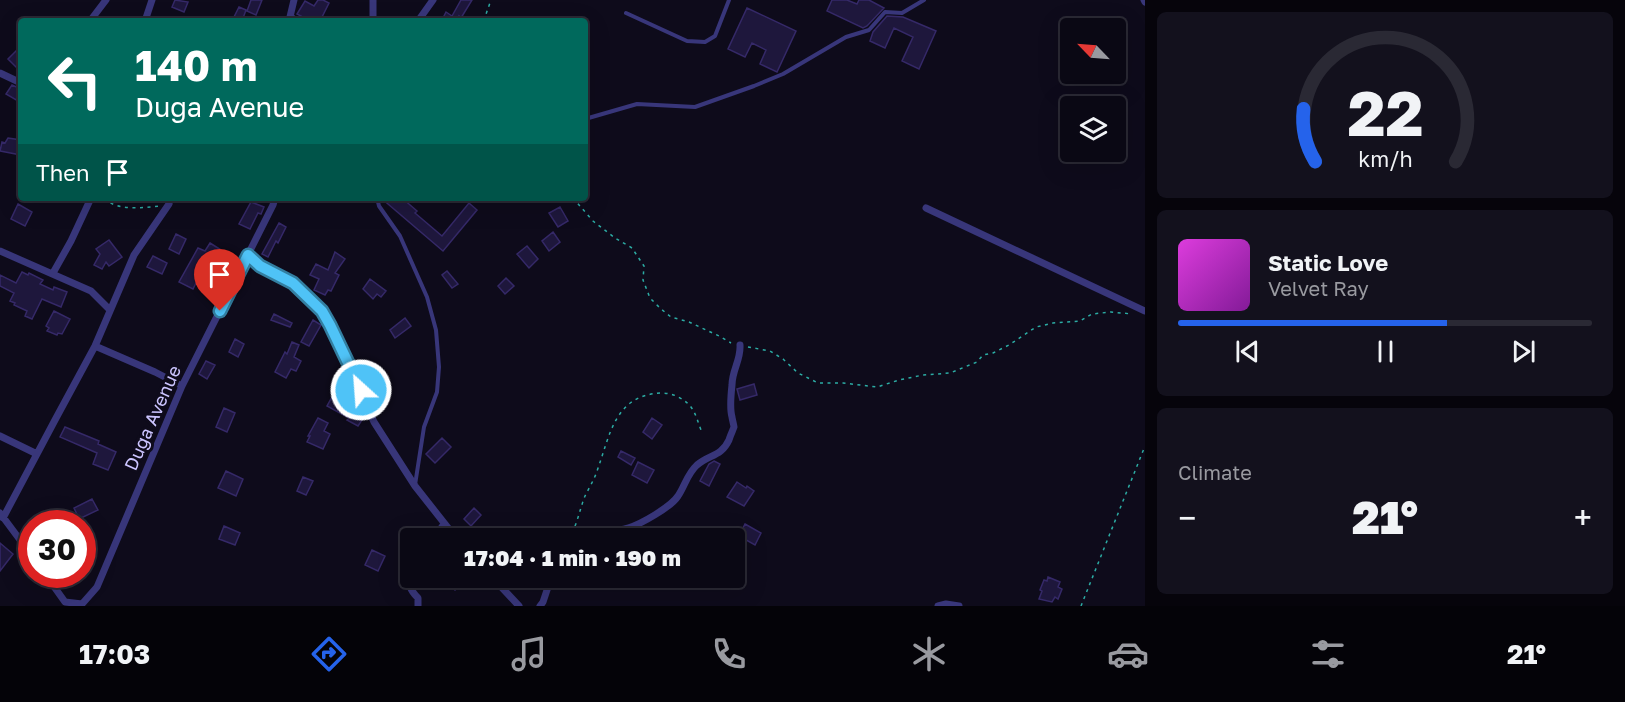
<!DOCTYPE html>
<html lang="en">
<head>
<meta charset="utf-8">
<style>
  body { margin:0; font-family:"Golos Text",sans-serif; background:#13111d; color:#f1f3f6; height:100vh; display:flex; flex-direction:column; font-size:22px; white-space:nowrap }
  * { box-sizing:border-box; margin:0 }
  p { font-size:20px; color:#999aa0 }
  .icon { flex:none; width:33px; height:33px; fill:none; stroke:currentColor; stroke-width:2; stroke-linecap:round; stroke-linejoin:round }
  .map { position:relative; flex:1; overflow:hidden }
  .side { display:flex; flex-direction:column; gap:12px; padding:12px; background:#06040b; width:480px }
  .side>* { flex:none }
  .guide { position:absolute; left:18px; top:18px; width:570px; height:183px; border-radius:6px; box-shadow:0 6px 24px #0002,0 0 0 2px #2a2934; background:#00695c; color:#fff; overflow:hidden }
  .needle { width:39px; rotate:295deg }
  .fabs { position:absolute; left:1060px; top:18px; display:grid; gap:12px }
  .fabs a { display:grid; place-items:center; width:66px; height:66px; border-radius:6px; background:#0a0814; box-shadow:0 6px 24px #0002,0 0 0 2px #2a2934; font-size:30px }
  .speed { position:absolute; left:18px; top:510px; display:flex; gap:12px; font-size:30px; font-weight:700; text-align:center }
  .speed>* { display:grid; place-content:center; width:78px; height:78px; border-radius:50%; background:#0a0814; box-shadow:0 6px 24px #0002,0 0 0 2px #2a2934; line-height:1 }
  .speed .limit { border:9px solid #d22; background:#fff; color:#111 }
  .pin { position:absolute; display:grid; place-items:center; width:51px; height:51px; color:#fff; margin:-62px -26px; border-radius:50% 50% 50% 0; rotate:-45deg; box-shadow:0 0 6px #0007 }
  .pin .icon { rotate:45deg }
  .me { position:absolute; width:66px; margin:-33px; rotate:334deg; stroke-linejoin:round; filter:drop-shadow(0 0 4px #0008) }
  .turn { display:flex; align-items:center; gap:21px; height:126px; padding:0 18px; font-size:27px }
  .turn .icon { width:78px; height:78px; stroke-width:2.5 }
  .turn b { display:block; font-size:42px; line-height:51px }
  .then { display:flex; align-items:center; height:57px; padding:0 18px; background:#0003; gap:12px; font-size:22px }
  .big { font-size:45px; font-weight:800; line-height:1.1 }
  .side .widget { flex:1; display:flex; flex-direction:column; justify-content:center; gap:9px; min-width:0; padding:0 21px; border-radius:9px; background:#13111d }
  .side .dial { align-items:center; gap:0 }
  .dial svg { height:156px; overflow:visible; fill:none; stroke:#2a2934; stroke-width:7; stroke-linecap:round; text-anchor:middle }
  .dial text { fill:#f1f3f6; stroke:none }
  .song { display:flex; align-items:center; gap:18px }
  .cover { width:72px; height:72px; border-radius:9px; background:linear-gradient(135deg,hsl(300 70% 55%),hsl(290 70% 35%)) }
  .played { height:6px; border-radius:3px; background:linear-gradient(90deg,#2563eb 65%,#2a2934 65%) }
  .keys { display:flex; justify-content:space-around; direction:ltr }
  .heat { display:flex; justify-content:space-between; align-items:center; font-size:33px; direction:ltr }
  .trip { position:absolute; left:400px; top:528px; width:345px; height:60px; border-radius:6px; background:#0a0814; box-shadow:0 6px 24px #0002,0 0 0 2px #2a2934; font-weight:800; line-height:60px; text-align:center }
  .dock { display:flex; height:96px; justify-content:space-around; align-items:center; background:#040308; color:#999aa0 }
  .dock .icon { width:42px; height:42px }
  .dock .selected { color:#2563eb }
  .dock b { font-size:27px; color:#f1f3f6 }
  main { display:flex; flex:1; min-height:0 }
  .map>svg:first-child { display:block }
</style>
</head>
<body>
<main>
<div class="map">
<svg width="1145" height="606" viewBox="0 0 1145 606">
  <rect width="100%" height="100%" fill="#0e0b1b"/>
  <!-- building -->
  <path fill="#1e173c" stroke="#352968" stroke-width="1.5" d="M175,0L188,2L184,12L172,7Z
    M251,0H262L256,15L247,11Z
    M318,0H323L329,3L320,21H310L297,14L305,1L314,6Z
    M461,0H472L461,18L459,16L458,19L461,21H448L443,18L446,12L452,16Z
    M832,0H847L857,4L859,0H869L884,8L867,26L863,28L827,11Z
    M239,7L246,10L242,21H232Z
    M747,8L796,31L777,72L760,64L766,50L752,43L745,57L728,49Z
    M887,16L903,17L936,31L919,69L902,61L913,37L894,28L885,48L870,41L873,32Z
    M21,46V64L17,68L8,59Z
    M12,85L21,89V95L18,101L6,94Z
    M8,138L21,140V155L0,151L2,142L5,143Z
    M381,198H402L417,211L415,213L442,236L469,203L477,210L443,251Z
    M251,202L264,207L261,214L258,213L250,229L239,224Z
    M18,204L32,212L25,226L11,219Z
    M560,207L568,221L558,227L549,213Z
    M279,223L286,227L278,243L276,241L268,257L262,254Z
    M553,232L560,242L549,251L542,241Z
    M176,234L186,239L179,254L169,249Z
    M109,240L122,257L109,266L106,262L102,269L94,265L100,254L96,249Z
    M210,243L229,255L220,269L223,271L212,289L197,281L193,289L179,282L198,248L205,251Z
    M527,246L538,259L529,268L517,254Z
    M335,252L345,259L335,273L339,275L331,291L328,290L325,295L314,290L319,279L310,275L316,264L328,270Z
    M153,256L167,263L162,274L147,267Z
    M447,271L458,284L452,288L442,275Z
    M22,272L28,275L29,273L43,280L40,284L53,290L54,287L67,292L61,307L42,299L32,319L25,316L27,311L14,305L15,303L10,301L14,293L0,286V275L16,283Z
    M506,278L514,286L505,294L498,286Z
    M370,279L386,291L381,297L377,294L373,299L363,289Z
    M54,311L70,319L62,334L58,333L57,335L47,331L49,328L46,326Z
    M274,314L292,323L290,327L271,320Z
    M405,318L411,326L395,338L390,330Z
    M313,320L321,325L309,346L301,342Z
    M235,339L244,344L238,357L229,352Z
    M292,342L299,345L294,357L301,361L296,371L291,369L286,378L275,372L285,352L287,354Z
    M206,361L215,365L207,379L199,374Z
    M754,384L757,395L740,400L737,389Z
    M332,397L350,406L349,408L364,417L358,426L347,420L349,418L327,406Z
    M224,408L235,413L227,432L216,427Z
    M318,418L328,423L324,431L330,434L323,449L307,442L310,436H308Z
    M652,418L662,425L652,439L643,432Z
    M65,427L99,441L98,444L116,452L108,470L93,464L97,453L60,437Z
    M442,438L451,447L435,463L426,454Z
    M621,451L635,458L631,465L618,457Z
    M714,461L720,464L709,486L700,481L709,464Z
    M638,462L654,470L647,483L632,475Z
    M226,471L243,479L236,496L218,488Z
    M303,477L313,481L306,495L297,491Z
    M737,482L746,488L747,486L754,491L744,506L727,497Z
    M92,499L98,510L79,519L74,508Z
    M474,508L481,515L471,526L464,519Z
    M745,524L761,533L755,545L739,536Z
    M224,526L240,533L235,545L219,539Z
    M0,543L13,554L0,571Z
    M372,550L385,556L378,571L365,565Z
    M1048,577L1060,582L1058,587L1062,589L1058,599L1055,597L1052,602L1039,599L1042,591L1040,590L1044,580L1047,581Z
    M447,578H470L460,588L458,587L455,590L451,587L449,588L443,582Z"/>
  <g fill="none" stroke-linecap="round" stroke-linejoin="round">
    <!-- path -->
    <path stroke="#2caca4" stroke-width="1.5" stroke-dasharray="3 4.5" stroke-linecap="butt" d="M485,21V17L491,0
      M105,198C114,211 145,208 159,206
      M573,198L593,221L615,238L632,248L644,266L643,280L650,298L661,309L671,317L689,322L719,336L731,343
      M175,202L182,198
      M748,347L770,351L783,359L798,373L818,383H843L877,387L899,380L923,375L950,373L977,362L983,355L993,353L1009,345L1036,327L1053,323L1080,321L1092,314L1111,312L1132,314
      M575,526C579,516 581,506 585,496C589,488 594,480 597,471C610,436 614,395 661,393C667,393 673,394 678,397C694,405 695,414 701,430
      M1081,606L1145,446"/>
    <!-- lane -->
    <path stroke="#38367a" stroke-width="4" d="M626,13L687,41L705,42L715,36L729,0
      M290,14L298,21
      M585,119L637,104L695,107L754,86L783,74L846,37L869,30L885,12L902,13L924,0
      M377,198L379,206L400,236L427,297L436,330L439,367L437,392L424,427L415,485"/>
    <!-- street -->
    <path stroke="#38367a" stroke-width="7" d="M373,0V21
      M1144,0L1145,2
      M90,21L106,0
      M145,21L152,0
      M289,21L294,0
      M418,21L433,0
      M0,73L21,83
      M926,208L1145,311
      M0,251L91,291L110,310
      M248,255L260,265L293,283L322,311L330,325L374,422L415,486L456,538
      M53,273L71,241L91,198
      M95,346L155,372L182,386
      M0,436L37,454
      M0,513L32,556
      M3,518L55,420L95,346L134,255L169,204
      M434,538L444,524
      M570,538C586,524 609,535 628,528C641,524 671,507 678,496C685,486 687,474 697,465C710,454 721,457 729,440C730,436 733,430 734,427C734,426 732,418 732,417C730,410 731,394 732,385C732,370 741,360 740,345
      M45,574L65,602L82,604L97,587L182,386L273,205L275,198
      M411,574C408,585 410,590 418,598V606
      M493,578L519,606
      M540,606L543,602L551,578
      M938,606L946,604L959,606"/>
  </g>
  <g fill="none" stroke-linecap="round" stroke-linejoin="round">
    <defs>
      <path id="route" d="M220,311L248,255L260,266L293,283L322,311L330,325L361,390"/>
    </defs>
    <!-- route casing -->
    <use href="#route" stroke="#337fa1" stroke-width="15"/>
    <!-- route -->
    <use href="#route" stroke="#4fc3f7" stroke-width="10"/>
  </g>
  <g text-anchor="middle" stroke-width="6" stroke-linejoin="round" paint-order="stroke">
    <!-- street labels -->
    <g font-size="18" fill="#ccc5ff" stroke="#0e0b1b">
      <text transform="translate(153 418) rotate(-66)" y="6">Duga Avenue</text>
    </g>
  </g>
</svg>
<div class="fabs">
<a><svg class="needle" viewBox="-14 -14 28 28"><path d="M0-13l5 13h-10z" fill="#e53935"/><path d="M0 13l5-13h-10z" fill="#999aa0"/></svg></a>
<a><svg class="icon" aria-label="layers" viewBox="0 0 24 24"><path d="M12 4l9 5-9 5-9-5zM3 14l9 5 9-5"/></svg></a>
</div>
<div class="speed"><div class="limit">30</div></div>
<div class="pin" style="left:220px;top:311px;background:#d93025"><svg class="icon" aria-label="arrive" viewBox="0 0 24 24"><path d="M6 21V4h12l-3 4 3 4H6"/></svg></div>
<svg class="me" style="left:361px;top:390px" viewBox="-20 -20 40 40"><circle r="17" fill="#4fc3f7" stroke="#fff" stroke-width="3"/><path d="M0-11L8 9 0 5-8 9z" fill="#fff"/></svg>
<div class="trip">17:04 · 1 min · 190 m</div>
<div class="guide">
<div class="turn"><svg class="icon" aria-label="left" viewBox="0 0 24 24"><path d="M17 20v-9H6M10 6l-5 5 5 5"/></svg><div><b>140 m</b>Duga Avenue</div></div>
<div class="then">Then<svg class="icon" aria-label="arrive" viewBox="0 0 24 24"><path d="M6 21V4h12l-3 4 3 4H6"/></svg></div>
</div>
</div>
<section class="side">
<div class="widget dial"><svg viewBox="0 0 100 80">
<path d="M14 69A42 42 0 1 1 86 69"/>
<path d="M14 69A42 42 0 0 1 8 42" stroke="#2563eb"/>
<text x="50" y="56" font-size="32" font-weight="700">22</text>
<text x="50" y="72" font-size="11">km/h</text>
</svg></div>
<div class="widget">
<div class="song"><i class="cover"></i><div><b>Static Love</b><p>Velvet Ray</p></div></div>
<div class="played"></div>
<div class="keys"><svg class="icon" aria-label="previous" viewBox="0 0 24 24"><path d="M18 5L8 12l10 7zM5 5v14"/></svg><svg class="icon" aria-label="pause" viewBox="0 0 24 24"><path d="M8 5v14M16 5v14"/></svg><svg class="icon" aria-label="next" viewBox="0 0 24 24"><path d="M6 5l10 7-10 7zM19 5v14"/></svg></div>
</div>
<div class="widget"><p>Climate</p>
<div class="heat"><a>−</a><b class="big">21°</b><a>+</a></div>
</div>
</section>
</main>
<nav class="dock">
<b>17:03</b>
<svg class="icon selected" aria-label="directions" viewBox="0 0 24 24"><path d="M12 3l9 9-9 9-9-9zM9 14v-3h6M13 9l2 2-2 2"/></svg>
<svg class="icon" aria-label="music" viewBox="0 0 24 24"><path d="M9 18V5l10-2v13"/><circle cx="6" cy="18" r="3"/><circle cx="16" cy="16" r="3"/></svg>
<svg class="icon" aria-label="phone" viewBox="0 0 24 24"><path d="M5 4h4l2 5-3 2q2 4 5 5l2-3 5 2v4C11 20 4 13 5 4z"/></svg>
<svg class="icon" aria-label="climate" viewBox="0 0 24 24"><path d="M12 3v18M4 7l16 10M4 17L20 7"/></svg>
<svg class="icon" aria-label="car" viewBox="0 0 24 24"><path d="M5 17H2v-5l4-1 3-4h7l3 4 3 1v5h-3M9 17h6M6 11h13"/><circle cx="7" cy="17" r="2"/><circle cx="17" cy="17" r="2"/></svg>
<svg class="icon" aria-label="filters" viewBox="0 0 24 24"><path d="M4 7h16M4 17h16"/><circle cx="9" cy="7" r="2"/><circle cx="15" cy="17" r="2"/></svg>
<b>21°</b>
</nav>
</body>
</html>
